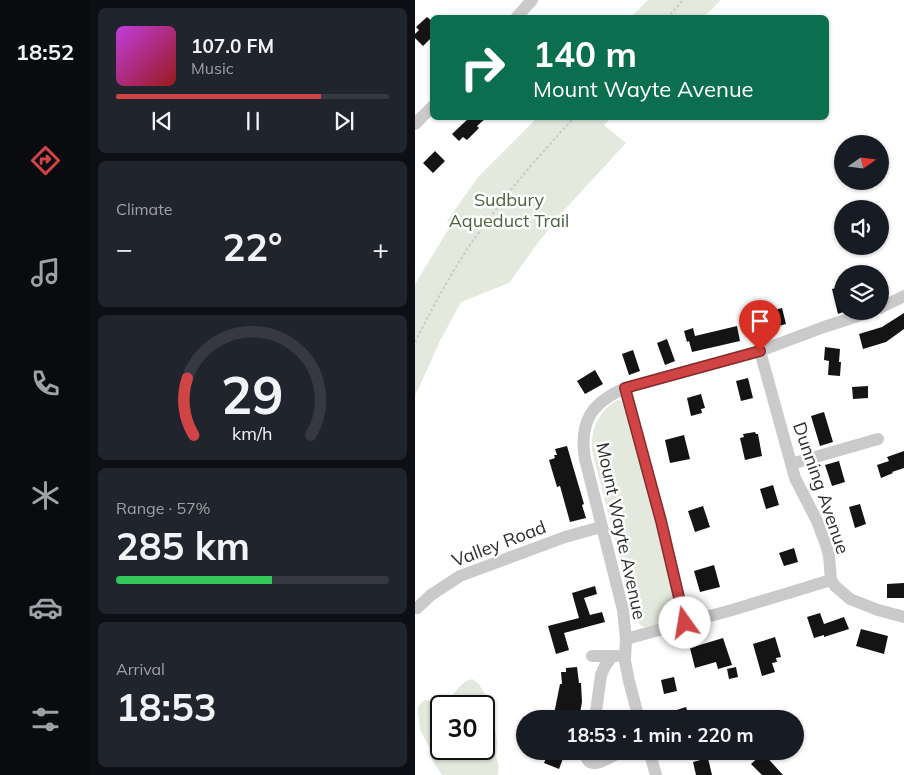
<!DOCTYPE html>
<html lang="en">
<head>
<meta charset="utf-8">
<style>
  body { margin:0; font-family:Mulish,sans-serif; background:#20242c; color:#f1f3f6; height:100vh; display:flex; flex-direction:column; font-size:19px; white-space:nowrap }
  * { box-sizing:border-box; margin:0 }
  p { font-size:16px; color:#9ea1a6 }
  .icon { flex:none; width:28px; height:28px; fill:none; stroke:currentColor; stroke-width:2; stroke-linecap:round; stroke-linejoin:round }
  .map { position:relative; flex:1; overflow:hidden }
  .side { display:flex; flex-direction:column; gap:8px; padding:8px; background:#0d0f14; width:325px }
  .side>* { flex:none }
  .top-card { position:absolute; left:15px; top:15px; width:399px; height:105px; border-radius:8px; box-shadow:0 1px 4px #0004; background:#0b6e4f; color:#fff; overflow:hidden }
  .needle { width:32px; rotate:76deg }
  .buttons { position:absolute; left:419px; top:135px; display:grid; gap:10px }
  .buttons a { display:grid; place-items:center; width:55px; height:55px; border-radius:50%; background:#171b24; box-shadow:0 1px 4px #0004; font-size:25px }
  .speed { position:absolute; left:15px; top:695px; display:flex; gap:10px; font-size:25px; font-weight:700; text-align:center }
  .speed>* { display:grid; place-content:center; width:65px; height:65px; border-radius:50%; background:#171b24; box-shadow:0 1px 4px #0004; line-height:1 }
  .speed .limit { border:2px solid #111; border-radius:8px; background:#fff; color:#111 }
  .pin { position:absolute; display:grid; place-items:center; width:42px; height:42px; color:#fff; margin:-51px -21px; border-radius:50% 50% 50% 0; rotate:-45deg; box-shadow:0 0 5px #0007 }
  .pin .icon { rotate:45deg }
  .me { position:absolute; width:55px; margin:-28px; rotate:347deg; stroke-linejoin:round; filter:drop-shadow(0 0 4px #0008) }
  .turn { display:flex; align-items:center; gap:18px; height:105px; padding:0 20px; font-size:22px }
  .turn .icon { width:65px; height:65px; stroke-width:2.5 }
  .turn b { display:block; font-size:35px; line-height:42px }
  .big { font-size:38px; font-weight:700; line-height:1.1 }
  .side .card { flex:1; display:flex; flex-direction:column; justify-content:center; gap:8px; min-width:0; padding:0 18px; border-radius:8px; background:#20242c }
  .side .dial { align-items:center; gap:0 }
  .dial svg { height:130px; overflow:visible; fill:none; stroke:#363941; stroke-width:7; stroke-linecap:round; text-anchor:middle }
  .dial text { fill:#f1f3f6; stroke:none }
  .song { display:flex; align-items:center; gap:15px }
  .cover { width:60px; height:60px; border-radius:8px; background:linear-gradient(135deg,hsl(290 70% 55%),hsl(0 70% 35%)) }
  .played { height:5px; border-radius:2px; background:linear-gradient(90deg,#d04445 75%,#363941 75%) }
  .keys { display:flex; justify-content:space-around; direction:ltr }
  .heat { display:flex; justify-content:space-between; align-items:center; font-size:28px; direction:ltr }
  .charge { height:8px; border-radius:4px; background:linear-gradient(90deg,#34c759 57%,#363941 0) }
  .trip { position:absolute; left:101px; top:710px; width:288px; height:50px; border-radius:25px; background:#171b24; box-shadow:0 1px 4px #0004; font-weight:700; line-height:50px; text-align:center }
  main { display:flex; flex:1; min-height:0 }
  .tabs { display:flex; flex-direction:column; width:90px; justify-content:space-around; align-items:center; background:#090b0e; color:#9ea1a6 }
  .tabs .icon { width:35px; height:35px }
  .tabs .active { color:#d04445 }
  .tabs b { font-size:22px; color:#f1f3f6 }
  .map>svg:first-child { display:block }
</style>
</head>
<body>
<main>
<nav class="tabs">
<b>18:52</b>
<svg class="icon active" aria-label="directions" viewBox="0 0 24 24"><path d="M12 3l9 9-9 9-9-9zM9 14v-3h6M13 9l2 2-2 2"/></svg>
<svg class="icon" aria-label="music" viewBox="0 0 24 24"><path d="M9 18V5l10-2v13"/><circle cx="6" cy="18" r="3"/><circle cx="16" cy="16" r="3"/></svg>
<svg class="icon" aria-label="phone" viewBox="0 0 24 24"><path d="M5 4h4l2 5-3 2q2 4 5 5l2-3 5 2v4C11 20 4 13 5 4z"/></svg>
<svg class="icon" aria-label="climate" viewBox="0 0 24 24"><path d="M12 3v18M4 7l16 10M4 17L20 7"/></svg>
<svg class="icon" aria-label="car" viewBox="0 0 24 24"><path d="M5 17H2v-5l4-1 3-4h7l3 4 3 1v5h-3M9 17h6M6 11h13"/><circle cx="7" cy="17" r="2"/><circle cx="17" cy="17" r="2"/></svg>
<svg class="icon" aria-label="filters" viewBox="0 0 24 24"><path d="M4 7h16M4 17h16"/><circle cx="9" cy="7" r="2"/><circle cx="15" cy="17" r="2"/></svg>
</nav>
<section class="side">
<div class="card">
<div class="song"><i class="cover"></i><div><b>107.0 FM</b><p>Music</p></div></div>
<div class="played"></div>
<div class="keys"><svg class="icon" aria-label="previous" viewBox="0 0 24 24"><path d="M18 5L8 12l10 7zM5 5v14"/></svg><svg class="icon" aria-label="pause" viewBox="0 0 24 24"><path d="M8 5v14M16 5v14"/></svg><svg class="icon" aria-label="next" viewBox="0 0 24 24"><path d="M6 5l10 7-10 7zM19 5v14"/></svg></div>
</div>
<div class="card"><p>Climate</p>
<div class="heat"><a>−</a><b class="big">22°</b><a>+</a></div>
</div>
<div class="card dial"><svg viewBox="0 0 100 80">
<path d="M14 69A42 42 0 1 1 86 69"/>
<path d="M14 69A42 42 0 0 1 10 34" stroke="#d04445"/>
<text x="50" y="56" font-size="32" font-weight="700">29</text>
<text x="50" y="72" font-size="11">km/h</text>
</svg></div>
<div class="card"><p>Range · 57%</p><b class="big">285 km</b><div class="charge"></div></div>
<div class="card"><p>Arrival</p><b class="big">18:53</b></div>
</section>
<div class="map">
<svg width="489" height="775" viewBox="0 0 489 775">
  <rect width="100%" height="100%" fill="#fff"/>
  <!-- green -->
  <path fill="#e3e9dd" d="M233,0H306L289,17H216Z
    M122,118H196L189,125L211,143L153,206L125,240L94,283L46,302L25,341L0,396V284L36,225L32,221L64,176Z
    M203,400L209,402L263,612L259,620L231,628C226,626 222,622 220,617L177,450C175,429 185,409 203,400Z
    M57,679L59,680L64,684L71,696L79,721L82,742L81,757L84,765L83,775H27L19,763L16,757V750L5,730L3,713V707L6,703L10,700L14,701L18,704L22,713H26V749H69V706H30C32,701 35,700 37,696C43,688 47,682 57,679Z"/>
  <!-- building -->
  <path fill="#141414" d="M12,17L18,22V36L8,46L0,38V34L4,30L1,27Z
    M54,118H71L62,126L64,128L52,140L48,137L44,141L37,134Z
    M20,151L30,161L18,173L8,163Z
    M426,287L428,292V312L423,314L417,289Z
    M367,308L371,324L352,329L348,313Z
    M489,313V329L471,342L448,349L444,334L467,327Z
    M322,326L325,341L277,352L274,341L272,342L269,331L278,328L280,336Z
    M252,339L260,361L250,365L242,343Z
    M410,347L425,349L424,362H426L425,376L413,375L414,361L409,360Z
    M218,350L225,371L214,375L207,354Z
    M180,370L188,384L170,394L162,381Z
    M333,378L338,398L326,401L321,381Z
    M453,386V398L438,399L437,387Z
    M286,394L290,408L286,409L287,413L276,416L272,398Z
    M409,412L418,442L405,446L396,416Z
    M340,432L341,434H343L347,456L330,460L325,438L329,437L328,434Z
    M269,435L275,459L255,463L250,440Z
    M152,446L169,504L167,505L171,518L155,522L145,486L142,487L134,460L140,458L139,455H142L140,449Z
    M489,451V468L477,472L478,473L466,478L462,465L474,461L472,457Z
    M424,461L430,482L417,486L410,465Z
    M358,485L364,505L351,509L345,489Z
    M445,504L451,524L440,528L434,507Z
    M288,506L295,527L280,532L273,511Z
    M379,548L383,562L369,566L364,553Z
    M299,565L305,587L285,592L279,571Z
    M489,583V598H472V584Z
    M180,586L182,594L169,598L175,615L187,612L190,622L149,633L154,650L141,654L133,626L164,618L157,593Z
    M405,613L409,624L429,617L434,629L409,637V635L399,638L392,617Z
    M446,629L473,636L469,654L441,646Z
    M360,637L366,657L361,658L362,662L357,663L360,672L347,676L338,644Z
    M308,638L317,665L303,669L301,662L280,668L275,648Z
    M162,667L164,683H166L167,702L164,719H138L145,684H147L146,672H151V668Z
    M321,667L323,677L314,679L312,669Z
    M259,677L262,691L249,694L246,680Z
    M271,707L275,719H240V717Z
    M134,751H151L144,769L129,763Z
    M348,753L368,775H347L336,764Z
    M293,758L297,775H281L278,762Z"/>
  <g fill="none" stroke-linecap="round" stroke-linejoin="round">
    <!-- path -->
    <path stroke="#cacaca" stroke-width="2" stroke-dasharray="2.5 2.5" stroke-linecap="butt" d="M252,18L268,0
      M0,342C17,309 34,276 55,245C86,200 121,158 159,118"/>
    <!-- minor -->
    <path stroke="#cacaca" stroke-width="12" d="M101,18L117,0
      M0,124L18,106
      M465,308L489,296
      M345,351L380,478L402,521L411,545L414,556L416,580L420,586L435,599L463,610L489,617
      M210,388L246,521L270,623
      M376,464L463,439
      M2,608L16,595L45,576L150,537L186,527
      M211,639L317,610L416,580
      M177,656H202
      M180,719L186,675L190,666L197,656
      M224,719L214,681L210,661L211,639L208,610L170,459C164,422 176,403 210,388L345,351L409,327L458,311
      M171,751C170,775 196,757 206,751
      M234,751L241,775"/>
  </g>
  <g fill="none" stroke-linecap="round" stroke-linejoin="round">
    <defs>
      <path id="route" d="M270,623L246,521L210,388L345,351"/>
    </defs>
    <!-- route casing -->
    <use href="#route" stroke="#872c2d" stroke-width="12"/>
    <!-- route -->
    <use href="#route" stroke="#d04445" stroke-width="9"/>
  </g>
  <g text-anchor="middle" stroke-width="5" stroke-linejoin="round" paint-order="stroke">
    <!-- park labels -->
    <g font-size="18" fill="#4e6440" stroke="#fff">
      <text x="94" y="206">Sudbury<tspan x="94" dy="21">Aqueduct Trail</tspan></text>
    </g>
    <!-- street labels -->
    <g font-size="18" fill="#2d2d2d" stroke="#fff">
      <text transform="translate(406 488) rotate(71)" y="6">Dunning Avenue</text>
      <text transform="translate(206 531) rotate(78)" y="6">Mount Wayte Avenue</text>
      <text transform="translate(84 544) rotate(-21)" y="6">Valley Road</text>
    </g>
  </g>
</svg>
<div class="buttons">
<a><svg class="needle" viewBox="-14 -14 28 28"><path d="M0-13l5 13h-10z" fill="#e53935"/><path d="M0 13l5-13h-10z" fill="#9ea1a6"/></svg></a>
<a><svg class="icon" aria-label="sound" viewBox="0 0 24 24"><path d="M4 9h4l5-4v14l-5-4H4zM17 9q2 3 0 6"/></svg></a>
<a><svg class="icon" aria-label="layers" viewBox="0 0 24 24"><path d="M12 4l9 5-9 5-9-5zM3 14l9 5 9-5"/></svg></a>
</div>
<div class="speed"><div class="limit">30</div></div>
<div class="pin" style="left:345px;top:351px;background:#d93025"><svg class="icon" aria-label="arrive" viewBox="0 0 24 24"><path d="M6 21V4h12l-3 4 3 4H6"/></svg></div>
<svg class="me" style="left:270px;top:623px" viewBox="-20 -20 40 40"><circle r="19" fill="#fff"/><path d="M0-13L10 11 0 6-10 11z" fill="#d04445"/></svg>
<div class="trip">18:53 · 1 min · 220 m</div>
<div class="top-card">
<div class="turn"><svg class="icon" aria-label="right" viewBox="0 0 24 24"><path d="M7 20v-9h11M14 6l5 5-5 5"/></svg><div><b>140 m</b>Mount Wayte Avenue</div></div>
</div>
</div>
</main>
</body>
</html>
